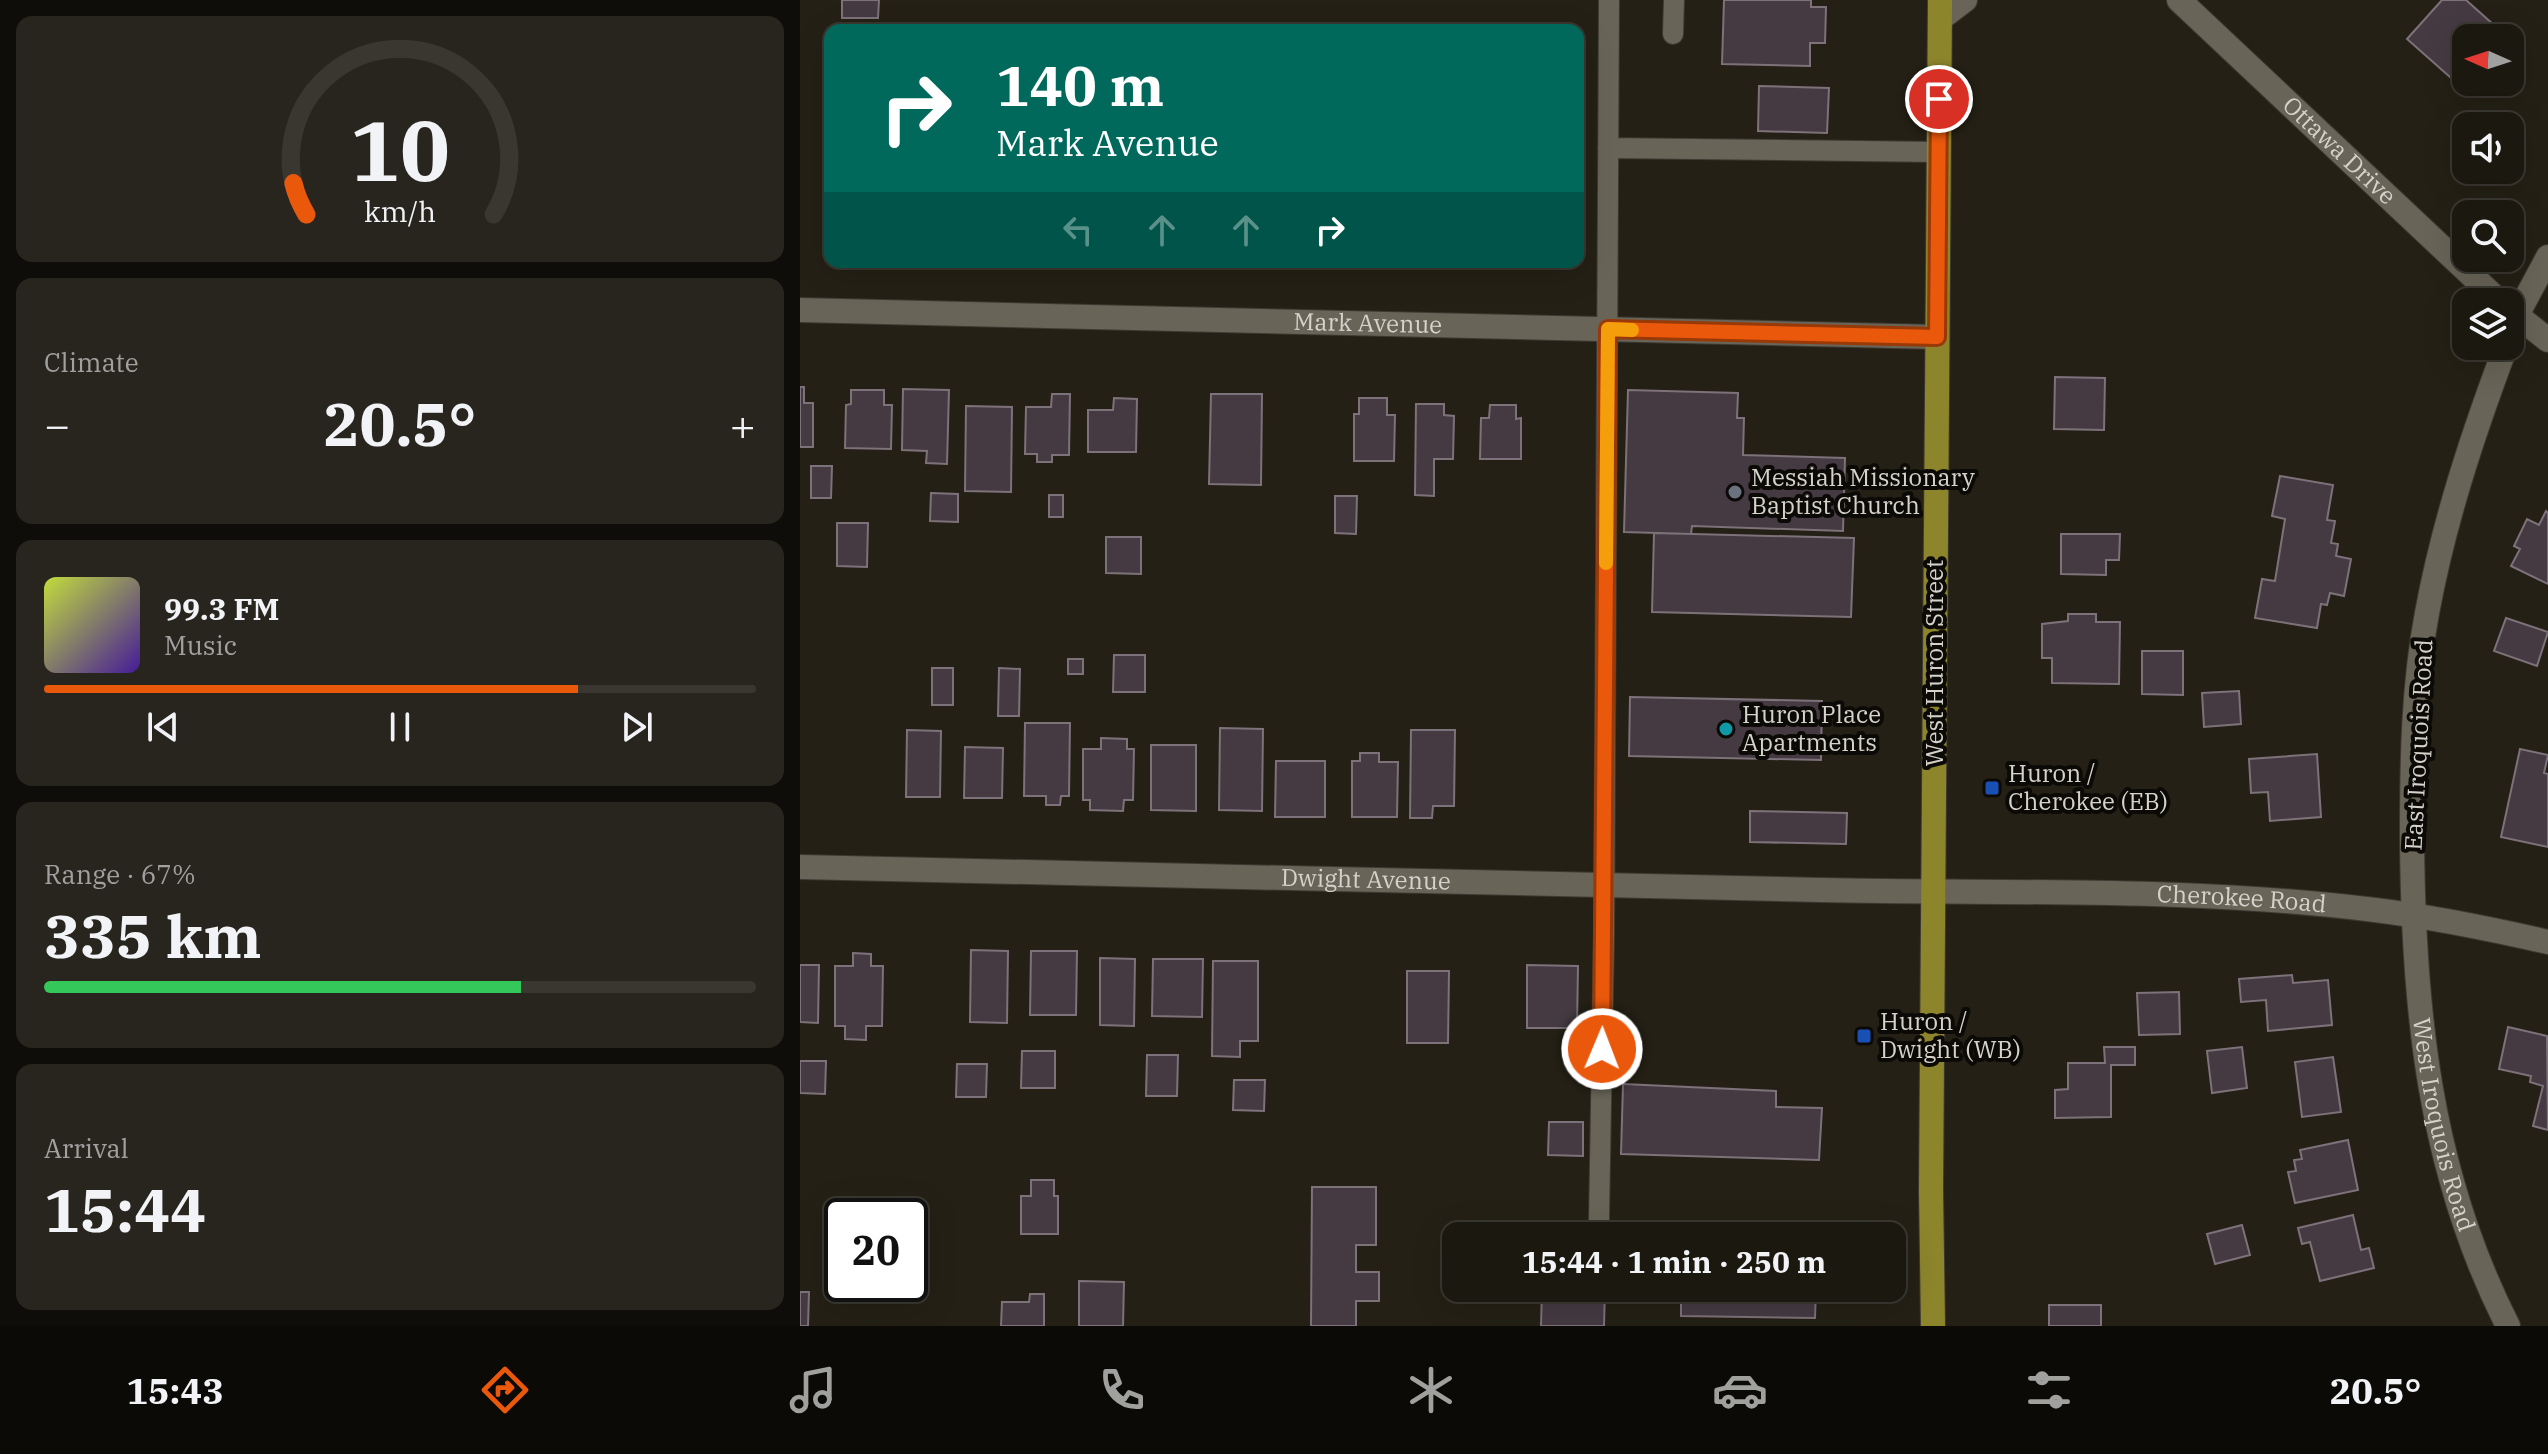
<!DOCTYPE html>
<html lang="en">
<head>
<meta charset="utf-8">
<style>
  body { margin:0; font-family:"IBM Plex Serif",serif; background:#28251e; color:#f1f3f6; height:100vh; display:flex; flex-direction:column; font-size:30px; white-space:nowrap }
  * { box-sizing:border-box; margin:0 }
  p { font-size:26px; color:#a0a09f }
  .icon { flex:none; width:44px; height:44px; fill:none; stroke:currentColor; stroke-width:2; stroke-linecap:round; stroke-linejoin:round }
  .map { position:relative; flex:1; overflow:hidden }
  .details { display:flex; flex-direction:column; gap:16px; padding:16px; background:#0f0d09; width:800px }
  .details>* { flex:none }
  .banner { position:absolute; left:24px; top:24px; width:760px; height:244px; border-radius:16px; box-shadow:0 8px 32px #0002,0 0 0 2px #393730; background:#00695c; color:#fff; overflow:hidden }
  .needle { width:52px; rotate:273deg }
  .buttons { position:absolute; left:1652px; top:24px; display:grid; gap:16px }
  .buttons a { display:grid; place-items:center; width:72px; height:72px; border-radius:16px; background:#1b1810; box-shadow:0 8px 32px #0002,0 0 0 2px #393730; font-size:40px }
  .speed { position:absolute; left:24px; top:1198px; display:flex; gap:16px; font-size:40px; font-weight:700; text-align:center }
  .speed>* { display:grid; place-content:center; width:104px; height:104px; border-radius:50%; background:#1b1810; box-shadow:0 8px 32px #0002,0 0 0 2px #393730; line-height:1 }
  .speed .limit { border:4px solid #111; border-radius:12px; background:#fff; color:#111 }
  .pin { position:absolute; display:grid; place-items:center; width:68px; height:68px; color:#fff; margin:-34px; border:4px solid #fff; border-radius:50%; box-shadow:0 2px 8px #0007 }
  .me { position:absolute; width:88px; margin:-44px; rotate:1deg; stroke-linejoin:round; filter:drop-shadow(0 0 6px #0008) }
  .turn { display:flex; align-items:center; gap:28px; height:168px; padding:0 40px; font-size:36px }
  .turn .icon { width:104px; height:104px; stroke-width:2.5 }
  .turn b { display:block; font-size:56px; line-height:68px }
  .lanes { display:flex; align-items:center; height:76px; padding:0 40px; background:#0003; justify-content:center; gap:40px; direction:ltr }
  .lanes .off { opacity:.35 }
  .big { font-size:60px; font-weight:800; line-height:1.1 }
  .details .widget { flex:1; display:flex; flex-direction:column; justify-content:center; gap:12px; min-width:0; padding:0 28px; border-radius:16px; background:#28251e }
  .details .dial { align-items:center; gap:0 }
  .dial svg { height:208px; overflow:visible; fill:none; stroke:#393730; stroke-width:7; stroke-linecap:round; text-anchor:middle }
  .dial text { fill:#f1f3f6; stroke:none }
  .song { display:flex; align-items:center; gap:24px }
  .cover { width:96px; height:96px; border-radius:12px; background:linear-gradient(135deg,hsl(70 70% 55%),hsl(260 70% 35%)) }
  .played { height:8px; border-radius:4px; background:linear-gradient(90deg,#ea580c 75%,#393730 75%) }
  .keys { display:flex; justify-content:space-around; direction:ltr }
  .heat { display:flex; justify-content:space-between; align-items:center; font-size:44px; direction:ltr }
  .charge { height:12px; border-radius:6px; background:linear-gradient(90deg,#34c759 67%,#393730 0) }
  .trip { position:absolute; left:642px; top:1222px; width:464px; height:80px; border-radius:16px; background:#1b1810; box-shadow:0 8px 32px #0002,0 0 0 2px #393730; font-weight:800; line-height:80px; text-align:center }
  .menu { display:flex; height:128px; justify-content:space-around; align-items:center; background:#0b0a06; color:#a0a09f }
  .menu .icon { width:56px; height:56px }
  .menu .selected { color:#ea580c }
  .menu b { font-size:36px; color:#f1f3f6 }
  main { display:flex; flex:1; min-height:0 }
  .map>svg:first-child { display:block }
</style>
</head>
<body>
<main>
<section class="details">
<div class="widget dial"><svg viewBox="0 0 100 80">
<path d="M14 69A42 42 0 1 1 86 69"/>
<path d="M14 69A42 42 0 0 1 9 57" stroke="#ea580c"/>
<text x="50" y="56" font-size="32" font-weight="700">10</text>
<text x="50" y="72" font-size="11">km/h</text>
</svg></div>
<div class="widget"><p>Climate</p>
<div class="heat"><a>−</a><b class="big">20.5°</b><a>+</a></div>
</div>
<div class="widget">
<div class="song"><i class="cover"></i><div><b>99.3 FM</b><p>Music</p></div></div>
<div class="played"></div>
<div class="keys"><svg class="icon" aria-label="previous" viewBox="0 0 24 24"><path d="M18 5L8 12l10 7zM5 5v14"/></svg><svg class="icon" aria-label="pause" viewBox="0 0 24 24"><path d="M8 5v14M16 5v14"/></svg><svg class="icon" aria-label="next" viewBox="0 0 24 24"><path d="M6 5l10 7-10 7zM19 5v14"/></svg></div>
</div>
<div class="widget"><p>Range · 67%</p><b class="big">335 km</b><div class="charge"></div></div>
<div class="widget"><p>Arrival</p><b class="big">15:44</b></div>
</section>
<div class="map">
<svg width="1748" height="1326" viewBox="0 0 1748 1326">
  <rect width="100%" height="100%" fill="#242015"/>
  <!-- building -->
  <path fill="#453a42" stroke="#7d717a" stroke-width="2" d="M42,0H79L78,18H42Z
    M924,0H1011V7H1026L1025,43H1010V66L922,64Z
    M1642,0H1666L1704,34L1701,38H1666V77L1659,85L1607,39Z
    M959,86L1029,88L1027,133L958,131Z
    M610,262H654V268H610Z
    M1255,377L1305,378L1304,430L1254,429Z
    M0,387H4V403H13V447H0Z
    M103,389L149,390L147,464L126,463L127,451L102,450Z
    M51,390H84V405H92L91,449L45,448L46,405L51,404Z
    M828,390L938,393L937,418H944L943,455L1045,458L1043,531L892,526L891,534L824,532Z
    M252,394H270L269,455H252V462H237V454H225L226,407H251Z
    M411,394H462L461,485L409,484Z
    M314,398L337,399L336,452H288V410H313Z
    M559,398H587V415H595L594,461H554V414H559Z
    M616,404H644V415L654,416L653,459H634V496L615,495Z
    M690,405H716V419L721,418V459H680L681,418H689Z
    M166,406L212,407L211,492L165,491Z
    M11,466H32L31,498H11Z
    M1480,476L1533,485L1527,520L1535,521L1531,543L1538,544L1536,556L1551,559L1544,596L1530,593L1527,605L1521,604L1517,628L1455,618L1462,579L1475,581L1485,519L1472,516Z
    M131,493L158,494V522L130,521Z
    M249,495H263V517H249Z
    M535,496H557L556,534L535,533Z
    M1746,511L1748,513V584L1711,566L1720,549L1714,546L1727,519L1739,525Z
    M37,523H68L67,567L37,566Z
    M854,533L1054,538L1051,617L852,612Z
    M1261,534H1320L1319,560H1306V575L1261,574Z
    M306,537H341V574L306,573Z
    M1268,614H1296V622H1320L1319,684L1252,683V658H1242V624L1268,621Z
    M1706,618L1748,632L1737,666L1694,651Z
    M1342,651H1383V695L1342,694Z
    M314,655H345V692H313Z
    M268,659H283V674H268Z
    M132,668H153V705H132Z
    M199,668L220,669L219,716H198Z
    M1439,691L1441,724L1404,727L1402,693Z
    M830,697L1022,701L1021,760L829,756Z
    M225,723H270L269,796H261L260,805H246V796H224Z
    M420,728L463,729L462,811L419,810Z
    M107,730L141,731L140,797H106Z
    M611,730H655L654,806H633L632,818H610Z
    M301,738L327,739V749H334L333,800H324L323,811L290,810V800H283V749H301Z
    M351,745H396V811L351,810Z
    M165,747L203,748L202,798H164Z
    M1720,749L1748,755L1744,773L1748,774V847L1701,837Z
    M560,753H579V762H598L597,817H552V761H560Z
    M1517,754L1521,817L1470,821L1468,792L1451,793L1449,759Z
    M476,761H525V817H475Z
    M950,811L1047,813L1046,844L950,842Z
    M171,950L208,951L207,1023L170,1022Z
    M231,951H277L276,1015H230Z
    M53,953L71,954V966H83L82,1026H66V1040L45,1039V1026H35V966H53Z
    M300,958L335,959L334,1026L300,1025Z
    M353,959H403L402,1017L352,1016Z
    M413,961H458V1041H440V1057L412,1056Z
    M0,965H19L18,1023L0,1022Z
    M727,965L778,966L777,1028H727Z
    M607,971H649L648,1043H607Z
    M1492,975L1493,983L1528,980L1532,1025L1468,1031L1466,1000L1441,1002L1439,979Z
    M1379,992L1380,1034L1339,1035L1337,993Z
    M1708,1027L1747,1036L1748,1130L1733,1126L1743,1086L1730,1082L1731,1076L1699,1069Z
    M1304,1047H1335V1065H1311V1117L1255,1118V1090L1268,1089V1063H1305Z
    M1442,1047L1447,1088L1412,1093L1407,1051Z
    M222,1051H255V1088H221Z
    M347,1055H378L377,1096H346Z
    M1533,1057L1541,1112L1502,1117L1495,1062Z
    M0,1061H26L25,1094L0,1093Z
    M157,1064H187L186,1097H156Z
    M434,1080H465L464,1111L433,1110Z
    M823,1084L976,1091V1107L1022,1108L1019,1160L821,1154Z
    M749,1122H783V1156L748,1155Z
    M1548,1140L1558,1190L1495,1203L1488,1172L1496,1171L1494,1160L1502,1159L1500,1150Z
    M231,1180H254V1196H258V1234H221V1196H231Z
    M512,1187H576V1245H556V1272H579V1301H556V1326H511Z
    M1553,1215L1561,1250L1569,1248L1574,1268L1520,1281L1510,1242L1502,1244L1498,1228Z
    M1442,1225L1450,1255L1415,1264L1407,1234Z
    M279,1281L324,1282L323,1326H279Z
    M742,1288H805L804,1326H741Z
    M848,1288H1016L1015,1318L881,1316V1296L848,1295Z
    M0,1292H9L8,1326H0Z
    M230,1294H244V1326H201L202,1302H229Z
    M1249,1305H1301V1326H1249Z"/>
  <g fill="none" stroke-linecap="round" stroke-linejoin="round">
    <defs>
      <path id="service" d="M873,34L874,0
        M808,148L1139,152
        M799,1219L804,933L809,0"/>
      <g id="minor">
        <path id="s1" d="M1379,0L1700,302"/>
        <path d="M1140,19L1165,0"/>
        <path id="s2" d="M0,310L1137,337"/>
        <path d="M1710,310L1748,340"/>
        <path d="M1710,335L1717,315L1748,257"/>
        <path id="s3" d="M1706,346C1673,434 1644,521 1627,613C1613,687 1612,762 1612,837C1613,1008 1629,1171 1708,1326"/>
        <path id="s4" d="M0,867C340,875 681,882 1021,890C1205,894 1391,887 1575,910C1633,917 1691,929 1748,942"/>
      </g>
      <path id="trunk" d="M1133,1326L1131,1190L1140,0"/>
    </defs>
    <!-- service casing -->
    <use href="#service" stroke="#3d3a32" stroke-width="22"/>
    <!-- minor casing -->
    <use href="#minor" stroke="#3d3a32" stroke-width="26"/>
    <!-- trunk casing -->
    <use href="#trunk" stroke="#3d3a32" stroke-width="26"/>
    <!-- service -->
    <use href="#service" stroke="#686457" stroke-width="20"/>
    <!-- minor -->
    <use href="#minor" stroke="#686457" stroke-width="24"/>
    <!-- trunk -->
    <use href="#trunk" stroke="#8d852c" stroke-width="24"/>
  </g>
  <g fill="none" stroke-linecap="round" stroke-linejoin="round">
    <defs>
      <path id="route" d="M802,1049L808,329L1137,337L1139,99"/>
    </defs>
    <!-- route casing -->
    <use href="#route" stroke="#983908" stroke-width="20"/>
    <!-- route -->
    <use href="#route" stroke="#ea580c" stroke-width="14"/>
    <!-- slow -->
    <path stroke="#f59e0b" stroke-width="14" d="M806,563L808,329L832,330"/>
  </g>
  <!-- markers -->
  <circle fill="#6b7280" stroke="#0c0a06" stroke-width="3" cx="935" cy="492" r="8"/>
  <circle fill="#0f9aa8" stroke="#0c0a06" stroke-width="3" cx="926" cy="729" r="8"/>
  <g fill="#1a4fb4" stroke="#0c0a06" stroke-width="3">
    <rect x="1184" y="780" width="16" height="16" rx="4"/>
    <rect x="1056" y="1028" width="16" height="16" rx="4"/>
  </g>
  <g text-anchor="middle" stroke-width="8" stroke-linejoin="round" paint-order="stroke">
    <!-- street labels -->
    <g font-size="24" fill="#d5d2cb" stroke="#0c0a06">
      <text dy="8" stroke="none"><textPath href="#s1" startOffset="220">Ottawa Drive</textPath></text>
      <text dy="8" stroke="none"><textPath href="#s2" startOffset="568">Mark Avenue</textPath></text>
      <text transform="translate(1135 663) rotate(-90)" y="8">West Huron Street</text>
      <text transform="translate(1619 745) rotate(-87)" y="8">East Iroquois Road</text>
      <text dy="8" stroke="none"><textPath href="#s4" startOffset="566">Dwight Avenue</textPath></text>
      <text dy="8" stroke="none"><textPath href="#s4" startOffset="1442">Cherokee Road</textPath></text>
      <text dy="8" stroke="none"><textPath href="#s3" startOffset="794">West Iroquois Road</textPath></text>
    </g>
    <!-- poi labels -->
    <g font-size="24" fill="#d5d2cb" stroke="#0c0a06" text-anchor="start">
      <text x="951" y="486">Messiah Missionary<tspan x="951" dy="28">Baptist Church</tspan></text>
      <text x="942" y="723">Huron Place<tspan x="942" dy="28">Apartments</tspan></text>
      <text x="1208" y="782">Huron /<tspan x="1208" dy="28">Cherokee (EB)</tspan></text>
      <text x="1080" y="1030">Huron /<tspan x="1080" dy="28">Dwight (WB)</tspan></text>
    </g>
  </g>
</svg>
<div class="buttons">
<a><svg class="needle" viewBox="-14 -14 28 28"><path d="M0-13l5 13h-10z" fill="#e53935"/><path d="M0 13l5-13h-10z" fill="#a0a09f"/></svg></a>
<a><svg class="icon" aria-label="sound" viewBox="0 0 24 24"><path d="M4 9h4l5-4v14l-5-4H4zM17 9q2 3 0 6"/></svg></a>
<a><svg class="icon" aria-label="search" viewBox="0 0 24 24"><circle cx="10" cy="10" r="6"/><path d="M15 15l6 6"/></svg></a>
<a><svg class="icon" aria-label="layers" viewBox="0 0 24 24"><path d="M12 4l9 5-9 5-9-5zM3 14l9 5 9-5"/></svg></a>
</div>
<div class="speed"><div class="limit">20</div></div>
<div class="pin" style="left:1139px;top:99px;background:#d93025"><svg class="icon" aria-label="arrive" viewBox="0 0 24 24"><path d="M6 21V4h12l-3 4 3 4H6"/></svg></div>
<svg class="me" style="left:802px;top:1049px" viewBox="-20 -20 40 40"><circle r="17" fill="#ea580c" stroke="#fff" stroke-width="3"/><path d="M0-11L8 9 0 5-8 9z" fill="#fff"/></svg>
<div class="trip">15:44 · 1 min · 250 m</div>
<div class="banner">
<div class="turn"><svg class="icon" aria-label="right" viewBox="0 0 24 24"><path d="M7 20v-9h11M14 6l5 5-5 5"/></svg><div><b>140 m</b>Mark Avenue</div></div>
<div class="lanes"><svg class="icon off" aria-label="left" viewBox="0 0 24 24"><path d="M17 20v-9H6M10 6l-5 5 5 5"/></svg><svg class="icon off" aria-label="ahead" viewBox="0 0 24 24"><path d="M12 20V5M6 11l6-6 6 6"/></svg><svg class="icon off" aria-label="ahead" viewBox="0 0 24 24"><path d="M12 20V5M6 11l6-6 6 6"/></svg><svg class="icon" aria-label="right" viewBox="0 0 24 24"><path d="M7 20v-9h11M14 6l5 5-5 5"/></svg></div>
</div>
</div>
</main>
<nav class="menu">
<b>15:43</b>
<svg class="icon selected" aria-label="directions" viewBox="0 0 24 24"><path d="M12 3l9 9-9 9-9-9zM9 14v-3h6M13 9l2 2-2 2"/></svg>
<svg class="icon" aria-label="music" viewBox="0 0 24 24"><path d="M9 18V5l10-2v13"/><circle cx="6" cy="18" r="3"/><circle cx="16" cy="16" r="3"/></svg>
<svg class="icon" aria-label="phone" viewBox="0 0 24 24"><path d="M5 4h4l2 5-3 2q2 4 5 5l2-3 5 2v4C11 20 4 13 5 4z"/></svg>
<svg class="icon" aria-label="climate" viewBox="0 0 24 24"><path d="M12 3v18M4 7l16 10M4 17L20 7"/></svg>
<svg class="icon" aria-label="car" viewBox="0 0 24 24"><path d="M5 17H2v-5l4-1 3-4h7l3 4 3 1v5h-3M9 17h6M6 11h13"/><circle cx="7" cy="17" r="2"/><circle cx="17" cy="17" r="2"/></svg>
<svg class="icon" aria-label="filters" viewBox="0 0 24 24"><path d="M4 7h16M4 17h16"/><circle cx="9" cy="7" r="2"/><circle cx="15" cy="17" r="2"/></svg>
<b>20.5°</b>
</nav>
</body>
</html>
